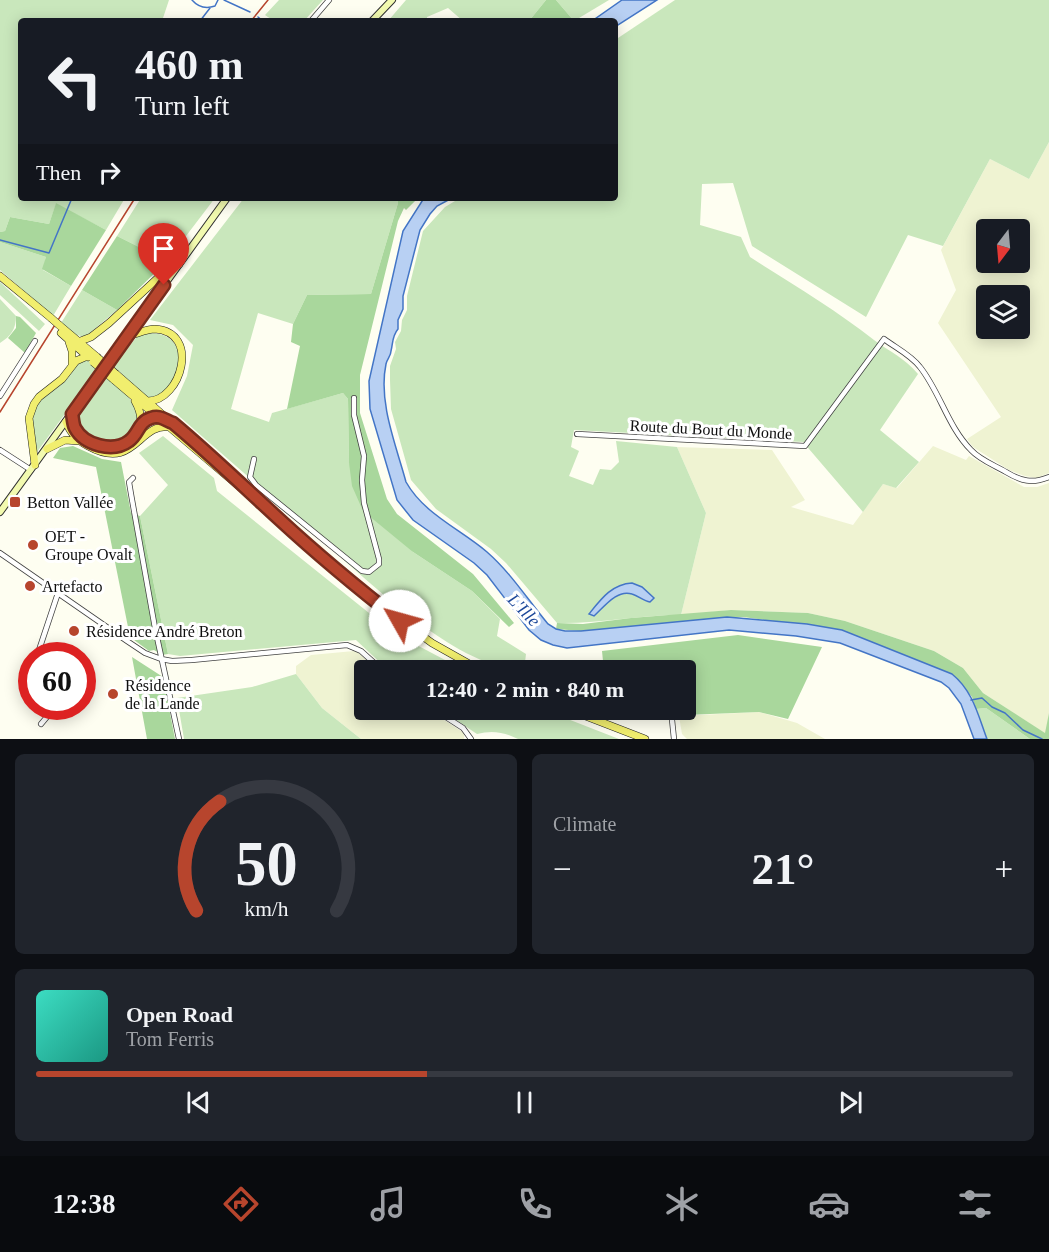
<!DOCTYPE html>
<html lang="en">
<head>
<meta charset="utf-8">
<style>
  body { margin:0; font-family:"Times New Roman",serif; background:#20242c; color:#f1f3f6; height:100vh; display:flex; flex-direction:column; font-size:22px; white-space:nowrap }
  * { box-sizing:border-box; margin:0 }
  p { font-size:20px; color:#9ea1a6 }
  .icon { flex:none; width:33px; height:33px; fill:none; stroke:currentColor; stroke-width:2; stroke-linecap:round; stroke-linejoin:round }
  .map { position:relative; height:739px; overflow:hidden }
  .side { display:flex; flex-direction:column; gap:15px; padding:15px; background:#0d0f14; flex:1 }
  .side>* { flex:none }
  .banner { position:absolute; left:18px; top:18px; width:600px; height:183px; border-radius:6px; box-shadow:0 3px 15px #0003; background:#171b24; color:#f1f3f6; overflow:hidden }
  .needle { width:39px; rotate:196deg }
  .tools { position:absolute; left:976px; top:219px; display:grid; gap:12px }
  .tools a { display:grid; place-items:center; width:54px; height:54px; border-radius:6px; background:#171b24; box-shadow:0 3px 15px #0003; font-size:30px }
  .speed { position:absolute; left:18px; top:642px; display:flex; gap:12px; font-size:30px; font-weight:700; text-align:center }
  .speed>* { display:grid; place-content:center; width:78px; height:78px; border-radius:50%; background:#171b24; box-shadow:0 3px 15px #0003; line-height:1 }
  .speed .limit { border:9px solid #d22; background:#fff; color:#111 }
  .pin { position:absolute; display:grid; place-items:center; width:51px; height:51px; color:#fff; margin:-62px -26px; border-radius:50% 50% 50% 0; rotate:-45deg; box-shadow:0 0 6px #0007 }
  .pin .icon { rotate:45deg }
  .me { position:absolute; width:66px; margin:-33px; rotate:308deg; stroke-linejoin:round; filter:drop-shadow(0 0 4px #0008) }
  .turn { display:flex; align-items:center; gap:21px; height:126px; padding:0 18px; font-size:27px }
  .turn .icon { width:78px; height:78px; stroke-width:2.5 }
  .turn b { display:block; font-size:42px; line-height:51px }
  .then { display:flex; align-items:center; height:57px; padding:0 18px; background:#0003; gap:12px; font-size:22px }
  .big { font-size:45px; font-weight:700; line-height:1.1 }
  .side .tile { flex:1; display:flex; flex-direction:column; justify-content:center; gap:9px; min-width:0; padding:0 21px; border-radius:9px; background:#20242c }
  .side .dial { align-items:center; gap:0 }
  .dial svg { height:156px; overflow:visible; fill:none; stroke:#363941; stroke-width:7; stroke-linecap:round; text-anchor:middle }
  .dial text { fill:#f1f3f6; stroke:none }
  .song { display:flex; align-items:center; gap:18px }
  .cover { width:72px; height:72px; border-radius:9px; background:linear-gradient(135deg,hsl(170 70% 55%),hsl(170 70% 35%)) }
  .played { height:6px; border-radius:3px; background:linear-gradient(90deg,#b7452d 40%,#363941 40%) }
  .keys { display:flex; justify-content:space-around; direction:ltr }
  .heat { display:flex; justify-content:space-between; align-items:center; font-size:33px; direction:ltr }
  .side .tiles { flex:1; display:grid; gap:15px; grid-template-columns:1fr 1fr }
  .tile:last-child { grid-column:span 2 }
  .trip { position:absolute; left:354px; top:660px; width:342px; height:60px; border-radius:6px; background:#171b24; box-shadow:0 3px 15px #0003; font-weight:700; line-height:60px; text-align:center }
  .dock { display:flex; height:96px; justify-content:space-around; align-items:center; background:#090b0e; color:#9ea1a6 }
  .dock .icon { width:42px; height:42px }
  .dock .active { color:#b7452d }
  .dock b { font-size:27px; color:#f1f3f6 }
  .map>svg:first-child { display:block }
</style>
</head>
<body>
<div class="map">
<svg width="1049" height="739" viewBox="0 0 1049 739">
  <rect width="100%" height="100%" fill="#fefef1"/>
  <!-- farmland -->
  <path fill="#eff3d2" fill-rule="evenodd" d="M1049,142V473L1037,478L1025,476L1009,470L973,447L967,439L1001,417L938,323L956,290L941,250L990,159L1029,179ZM987,230H1020V262H987ZM987,296H1020V328H987Z
    M933,446L966,460L969,456L1024,487H1037L1049,483V713L1046,734L983,693L963,668L934,651L845,621L808,613L731,610L681,615L706,513L677,447L772,450L805,500L791,507L853,525L883,484L897,488Z
    M354,651L359,653L378,670H364V710H429L464,733V739H361L322,708L296,674V666L311,655Z
    M759,712L797,723L825,739H687L682,734L679,716Z"/>
  <!-- green -->
  <path fill="#c9e7bc" d="M0,0H169L162,21H21V198H125L106,230L56,204L49,224L10,217L5,231L0,232Z
    M279,0H323L304,21H274L265,15Z
    M406,0H546L529,21H463L448,8L427,17V21H388Z
    M556,0H609L574,21Z
    M675,0H1049V142L1029,179L990,159L943,246L908,235L866,317L752,246L733,183L702,184L700,225L741,237L750,257C792,284 835,309 874,340C890,352 905,358 918,374L880,430L919,462L896,488L883,484L863,512L803,442L574,430L571,447L579,451L569,476L593,485L600,469L611,470L619,462L616,441L677,447L706,513L681,615C639,615 598,624 557,623L506,563L491,549L436,509L411,480L391,409L390,380V366L396,349L395,342L401,331L402,320L407,310V296L423,231L445,207L455,201L471,198H615V40Z
    M141,198H215L167,261L117,236Z
    M244,198H397L398,203L371,294L307,295L293,324L258,313L231,409L269,422L272,413L343,393L348,399L349,463L413,552L472,591L500,619L497,636L526,654L524,670C458,670 369,581 320,539C270,496 221,453 172,410L187,376L193,345L173,325L150,320Z
    M0,242L46,257L43,270L71,286L53,316L0,270Z
    M0,282L45,324L39,331L0,295Z
    M82,290L117,310L85,337L76,335L61,323Z
    M0,299L16,316C16,329 11,336 0,343Z
    M147,333C196,331 181,389 152,398L147,397L112,365L137,337Z
    M85,360L89,361L98,369L37,452C31,435 28,412 43,398C50,392 59,387 66,380C73,373 75,363 85,360Z
    M105,375L124,391L137,409C138,433 132,443 108,443C99,443 87,438 81,431C79,428 78,422 76,417Z
    M163,436L214,478L217,491L394,633L464,670H388L356,640L180,656L168,654L140,516L168,485L139,453Z
    M296,674L322,708L361,739H184L177,698L252,687Z
    M986,708L1030,739H987L976,709Z
    M441,710H528L547,720L560,716L619,739H518C504,732 492,730 477,734Z"/>
  <!-- forest -->
  <path fill="#a9d79c" d="M546,0H556L574,21H529Z
    M397,198H418L406,210L404,208L398,221L360,375V413L387,499L397,514L473,574L514,623L509,627L472,591L413,552L363,511L352,486L349,463L348,399L343,393L287,409L300,346L291,342L293,324L307,295L371,294L398,203Z
    M56,203L106,230L71,286L42,269L46,257L0,242V232L5,231L10,217L49,224Z
    M117,236L167,261L117,310L82,290Z
    M16,316L20,317L36,333L25,353L8,338L16,328Z
    M73,446L102,459L121,462L131,513L140,516L168,654L162,655L154,650L149,651L130,637L96,467L53,458L60,448Z
    M731,610L808,613L845,621L934,651L963,668L983,693L1045,733L1049,713V739H1030L986,708L976,709L972,697L952,674L842,630L743,617L581,631L556,629L557,623L583,624L631,618Z
    M738,635L822,647L788,719L759,712L685,715L683,710H686V670H657L603,661L602,651Z
    M132,657L163,677L175,739H147Z"/>
  <!-- water -->
  <path fill="#b8d0f3" stroke="#4375c6" stroke-width="1.5" d="M622,0H657L615,27V21H592Z
    M424,198H452L437,206L430,214L420,230L403,296V309L398,320V329C392,336 393,343 391,351C391,356 387,359 386,364C378,402 396,445 406,482C424,514 460,529 487,552C511,573 528,600 548,624L556,629L565,631H581L727,617L807,624L842,630L952,674C973,691 978,715 987,739H974L961,704L949,688L941,682L840,643L796,636L729,630L567,648L553,645L541,640L529,630L487,575L474,563L413,520L397,500L370,409L369,381L403,231Z
    M632,583L642,587L654,598L650,602C643,601 639,596 632,594C617,589 604,607 594,616L589,614C601,599 612,584 632,583Z"/>
  <g fill="none" stroke-linecap="round" stroke-linejoin="round">
    <!-- stream -->
    <path stroke="#4375c6" stroke-width="1.5" d="M192,0C198,7 206,9 215,6L218,0
      M224,0L250,12
      M258,17L263,21
      M200,21L210,8
      M0,240L49,253L72,198
      M971,700L982,698L992,707L1005,713L1023,730L1042,739"/>
    <defs>
      <path id="street" d="M311,21L329,0
        M0,396L35,341
        M577,434L805,446L884,339C896,348 911,355 920,367C940,392 948,427 971,450C980,460 994,465 1006,472C1021,481 1032,484 1049,477
        M0,450L31,470
        M254,459L250,477L256,485L362,571L369,572L379,564V559L364,503L362,480L364,456L354,415V398
        M133,478L129,482L131,494L155,628L179,739
        M0,553L127,641L145,653L161,659L172,661L192,660L347,645L361,651L382,670
        M37,656L58,593
        M32,673L30,679L32,680
        M435,710L463,728L471,739
        M671,710L674,739
        M41,724L51,712L53,706"/>
      <path id="secondary" d="M372,21L392,0
        M0,512L227,198"/>
      <path id="primary" d="M0,276L51,318
        M59,325L97,357
        M61,333L88,357
        M128,336C137,334 146,329 155,329C201,332 181,401 148,401
        M69,342L72,351V366
        M78,342L91,337L109,323L172,265L179,264
        M116,374L258,498
        M113,379L370,598L432,643L480,670
        M72,414C79,466 163,451 135,401
        M66,422C71,434 77,440 88,446C135,472 138,423 169,427
        M47,449L65,440L79,441
        M35,465L29,418L34,404L39,397L62,379L76,361L85,357H97
        M570,710L645,739"/>
    </defs>
    <!-- street casing -->
    <use href="#street" stroke="#414141" stroke-width="6"/>
    <!-- secondary casing -->
    <use href="#secondary" stroke="#303030" stroke-width="8"/>
    <!-- primary casing -->
    <use href="#primary" stroke="#1f1f1f" stroke-width="8"/>
    <!-- street -->
    <use href="#street" stroke="#fff" stroke-width="4.5"/>
    <!-- secondary -->
    <use href="#secondary" stroke="#f2faaf" stroke-width="6"/>
    <!-- primary -->
    <use href="#primary" stroke="#f1ee6e" stroke-width="7"/>
    <!-- rail -->
    <path stroke="#b7452d" stroke-width="1.5" d="M251,21L268,0
      M0,412L135,198"/>
    <defs>
      <path id="primary-bridge" d="M51,318L59,325
        M97,357L116,374
        M93,362L113,379"/>
    </defs>
    <!-- primary-bridge casing -->
    <use href="#primary-bridge" stroke="#1f1f1f" stroke-width="8" stroke-linecap="butt"/>
    <!-- primary-bridge -->
    <use href="#primary-bridge" stroke="#f1ee6e" stroke-width="7"/>
  </g>
  <g fill="none" stroke-linecap="round" stroke-linejoin="round">
    <defs>
      <path id="route" d="M164,285L72,414C73,418 73,424 75,428C84,445 113,453 129,441C139,434 138,422 151,418C160,415 165,420 173,423C210,454 244,487 279,519C318,555 359,589 400,621"/>
    </defs>
    <!-- route casing -->
    <use href="#route" stroke="#772d1d" stroke-width="15"/>
    <!-- route -->
    <use href="#route" stroke="#b7452d" stroke-width="10"/>
  </g>
  <!-- markers -->
  <g fill="#b7452d" stroke="#fff" stroke-width="2">
    <rect x="9" y="496" width="12" height="12" rx="3"/>
    <circle cx="33" cy="545" r="6"/>
    <circle cx="30" cy="586" r="6"/>
    <circle cx="74" cy="631" r="6"/>
    <circle cx="113" cy="694" r="6"/>
  </g>
  <g text-anchor="middle" stroke-width="6" stroke-linejoin="round" paint-order="stroke">
    <!-- street labels -->
    <g font-size="16" fill="#0e0e0e" stroke="#fff">
      <text transform="translate(711 429) rotate(3)" y="6">Route du Bout du Monde</text>
    </g>
    <!-- poi labels -->
    <g font-size="16" fill="#0e0e0e" stroke="#fff" text-anchor="start">
      <text x="27" y="508">Betton Vallée</text>
      <text x="45" y="542">OET -<tspan x="45" dy="18">Groupe Ovalt</tspan></text>
      <text x="42" y="592">Artefacto</text>
      <text x="86" y="637">Résidence André Breton</text>
      <text x="125" y="691">Résidence<tspan x="125" dy="18">de la Lande</tspan></text>
    </g>
    <!-- water labels -->
    <g font-size="18" font-style="italic" fill="#1e499a" stroke="#fff">
      <text transform="translate(524 610) rotate(46)" y="6">L'Ille</text>
    </g>
  </g>
</svg>
<div class="tools">
<a><svg class="needle" viewBox="-14 -14 28 28"><path d="M0-13l5 13h-10z" fill="#e53935"/><path d="M0 13l5-13h-10z" fill="#9ea1a6"/></svg></a>
<a><svg class="icon" aria-label="layers" viewBox="0 0 24 24"><path d="M12 4l9 5-9 5-9-5zM3 14l9 5 9-5"/></svg></a>
</div>
<div class="speed"><div class="limit">60</div></div>
<div class="pin" style="left:164px;top:285px;background:#d93025"><svg class="icon" aria-label="arrive" viewBox="0 0 24 24"><path d="M6 21V4h12l-3 4 3 4H6"/></svg></div>
<svg class="me" style="left:400px;top:621px" viewBox="-20 -20 40 40"><circle r="19" fill="#fff"/><path d="M0-13L10 11 0 6-10 11z" fill="#b7452d"/></svg>
<div class="trip">12:40 · 2 min · 840 m</div>
<div class="banner">
<div class="turn"><svg class="icon" aria-label="left" viewBox="0 0 24 24"><path d="M17 20v-9H6M10 6l-5 5 5 5"/></svg><div><b>460 m</b>Turn left</div></div>
<div class="then">Then<svg class="icon" aria-label="right" viewBox="0 0 24 24"><path d="M7 20v-9h11M14 6l5 5-5 5"/></svg></div>
</div>
</div>
<section class="side">
<div class="tiles">
<div class="tile dial"><svg viewBox="0 0 100 80">
<path d="M14 69A42 42 0 1 1 86 69"/>
<path d="M14 69A42 42 0 0 1 26 13" stroke="#b7452d"/>
<text x="50" y="56" font-size="32" font-weight="700">50</text>
<text x="50" y="72" font-size="11">km/h</text>
</svg></div>
<div class="tile"><p>Climate</p>
<div class="heat"><a>−</a><b class="big">21°</b><a>+</a></div>
</div>
<div class="tile">
<div class="song"><i class="cover"></i><div><b>Open Road</b><p>Tom Ferris</p></div></div>
<div class="played"></div>
<div class="keys"><svg class="icon" aria-label="previous" viewBox="0 0 24 24"><path d="M18 5L8 12l10 7zM5 5v14"/></svg><svg class="icon" aria-label="pause" viewBox="0 0 24 24"><path d="M8 5v14M16 5v14"/></svg><svg class="icon" aria-label="next" viewBox="0 0 24 24"><path d="M6 5l10 7-10 7zM19 5v14"/></svg></div>
</div>
</div>
</section>
<nav class="dock">
<b>12:38</b>
<svg class="icon active" aria-label="directions" viewBox="0 0 24 24"><path d="M12 3l9 9-9 9-9-9zM9 14v-3h6M13 9l2 2-2 2"/></svg>
<svg class="icon" aria-label="music" viewBox="0 0 24 24"><path d="M9 18V5l10-2v13"/><circle cx="6" cy="18" r="3"/><circle cx="16" cy="16" r="3"/></svg>
<svg class="icon" aria-label="phone" viewBox="0 0 24 24"><path d="M5 4h4l2 5-3 2q2 4 5 5l2-3 5 2v4C11 20 4 13 5 4z"/></svg>
<svg class="icon" aria-label="climate" viewBox="0 0 24 24"><path d="M12 3v18M4 7l16 10M4 17L20 7"/></svg>
<svg class="icon" aria-label="car" viewBox="0 0 24 24"><path d="M5 17H2v-5l4-1 3-4h7l3 4 3 1v5h-3M9 17h6M6 11h13"/><circle cx="7" cy="17" r="2"/><circle cx="17" cy="17" r="2"/></svg>
<svg class="icon" aria-label="filters" viewBox="0 0 24 24"><path d="M4 7h16M4 17h16"/><circle cx="9" cy="7" r="2"/><circle cx="15" cy="17" r="2"/></svg>
</nav>
</body>
</html>
